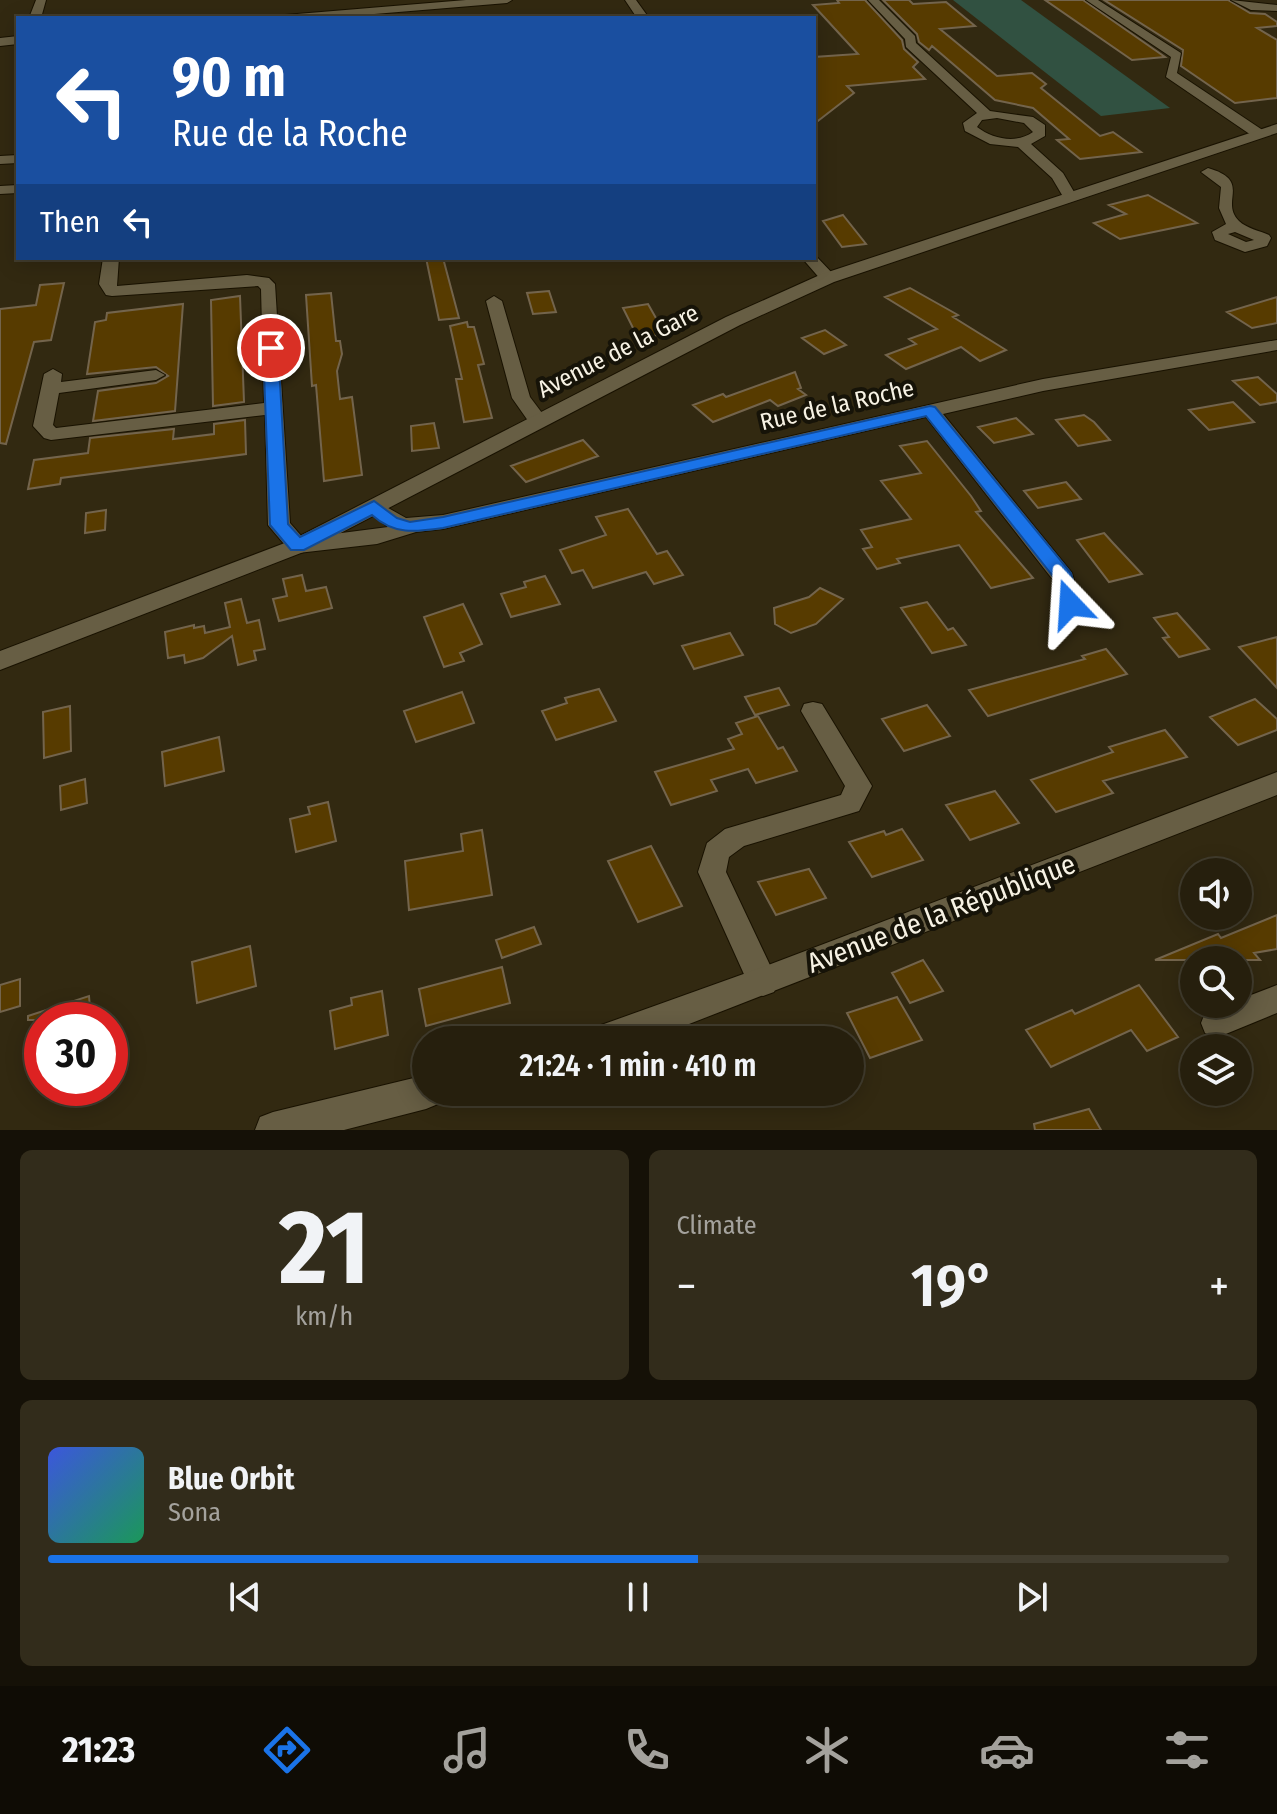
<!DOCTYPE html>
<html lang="en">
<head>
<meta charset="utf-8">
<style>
  body { margin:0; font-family:"Fira Sans Condensed",sans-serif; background:#322c1b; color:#f1f3f6; height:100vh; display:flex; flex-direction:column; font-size:30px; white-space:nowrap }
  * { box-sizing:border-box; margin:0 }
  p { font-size:26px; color:#a4a29d }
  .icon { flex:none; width:44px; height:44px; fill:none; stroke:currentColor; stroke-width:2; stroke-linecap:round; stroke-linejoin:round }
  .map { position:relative; height:1130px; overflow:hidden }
  .details { display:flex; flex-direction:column; gap:20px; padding:20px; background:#151107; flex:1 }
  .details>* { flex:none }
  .guide { position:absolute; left:16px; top:16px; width:800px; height:244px; border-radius:0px; box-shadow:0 4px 20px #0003,0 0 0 2px #423d2e; background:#1a4fa0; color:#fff; overflow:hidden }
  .tools { position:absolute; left:1180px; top:858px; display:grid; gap:16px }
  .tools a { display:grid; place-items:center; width:72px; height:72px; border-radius:50%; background:#261f0d; box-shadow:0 4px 20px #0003,0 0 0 2px #423d2e; font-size:40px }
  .speed { position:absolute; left:24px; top:1002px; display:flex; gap:16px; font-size:40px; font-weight:700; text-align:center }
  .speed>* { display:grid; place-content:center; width:104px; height:104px; border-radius:50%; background:#261f0d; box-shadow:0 4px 20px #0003,0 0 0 2px #423d2e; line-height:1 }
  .speed .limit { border:12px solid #d22; background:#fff; color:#111 }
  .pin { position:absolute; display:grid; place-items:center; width:68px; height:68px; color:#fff; margin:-34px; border:4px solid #fff; border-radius:50%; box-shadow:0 2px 8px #0007 }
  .me { position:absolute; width:88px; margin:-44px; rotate:340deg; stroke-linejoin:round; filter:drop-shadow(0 0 6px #0008) }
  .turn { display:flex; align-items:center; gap:28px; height:168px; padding:0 24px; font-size:36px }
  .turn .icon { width:104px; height:104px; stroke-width:2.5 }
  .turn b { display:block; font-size:56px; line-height:68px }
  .then { display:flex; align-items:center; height:76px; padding:0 24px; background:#0003; gap:16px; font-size:30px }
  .big { font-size:60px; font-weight:600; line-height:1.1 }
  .details .card { flex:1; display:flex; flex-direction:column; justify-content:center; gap:12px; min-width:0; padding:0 28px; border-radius:12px; background:#322c1b }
  .details .dial { align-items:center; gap:0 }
  .dial b { font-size:104px; line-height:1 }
  .song { display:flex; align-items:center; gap:24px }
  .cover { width:96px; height:96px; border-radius:12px; background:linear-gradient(135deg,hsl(230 70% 55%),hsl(150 70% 35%)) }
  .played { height:8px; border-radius:4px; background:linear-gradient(90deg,#1a73e8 55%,#423d2e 55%) }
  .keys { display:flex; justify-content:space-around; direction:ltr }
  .heat { display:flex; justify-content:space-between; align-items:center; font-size:44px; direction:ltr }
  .details .tiles { flex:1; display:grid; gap:20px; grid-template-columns:1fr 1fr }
  .card:last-child { grid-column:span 2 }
  .trip { position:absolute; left:412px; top:1026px; width:452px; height:80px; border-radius:40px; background:#261f0d; box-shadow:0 4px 20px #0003,0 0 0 2px #423d2e; font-weight:600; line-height:80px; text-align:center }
  .dock { display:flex; height:128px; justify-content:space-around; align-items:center; background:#0f0c05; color:#a4a29d }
  .dock .icon { width:56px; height:56px }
  .dock .active { color:#1a73e8 }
  .dock b { font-size:36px; color:#f1f3f6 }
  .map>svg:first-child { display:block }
</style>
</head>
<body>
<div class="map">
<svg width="1277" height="1130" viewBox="0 0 1277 1130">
  <rect width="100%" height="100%" fill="#322911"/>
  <!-- green -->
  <path fill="#315141" d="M953,0H1021L1170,108L1101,116Z"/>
  <!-- building -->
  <path fill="#573b00" stroke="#73644c" stroke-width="2" d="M837,0H865L902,40L904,49L918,62L913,67L925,79L847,86L854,93L814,124V57L858,54L813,5L839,3Z
    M883,0H909L913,4L946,2L975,26L940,29L997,76L1032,73L1046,84L1041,88L1100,136L1113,132L1141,152L1080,159L1057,140L1069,139L1033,108L995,100L932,46L929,50L919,42L917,34Z
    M1045,0H1083L1165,57L1132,60Z
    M1104,0H1228L1250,13L1265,14L1277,22V26L1257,28L1277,40V98L1235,103L1181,66L1183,50Z
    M1148,195L1197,223L1120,239L1094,223L1126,214L1109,205Z
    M843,215L866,244L842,247L823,221Z
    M426,258H443L459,318L439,320Z
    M64,283L51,340L34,342L6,444L0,443V309L36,305L40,285Z
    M910,288L958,315L953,317L1006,350L980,361L961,347L906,369L886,355L916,344L909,339L937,329L885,297Z
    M549,291L556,312L533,314L527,293Z
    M331,293L336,341H340L342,354L337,371L340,399L352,397L362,475L324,481L316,385L312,386L306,295Z
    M240,296L244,402L213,406L211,300Z
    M1277,297V323L1252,328L1227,312Z
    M183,304L175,411L93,421L98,391L156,383L168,376L156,367L87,374L95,322L106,320L107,313Z
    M648,304L665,334L638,338L623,308Z
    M467,322L468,327H474L484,364L478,365L492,418L464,422L456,379H462L450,326Z
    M825,330L846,345L824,354L802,338Z
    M795,372L801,388L798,389L806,395L778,406L770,400L713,422L693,405L723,394L726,397Z
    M1258,377L1277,394V402L1260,405L1233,381Z
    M1233,402L1254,422L1209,430L1189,410Z
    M1084,415L1094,422L1110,440L1078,446L1056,420Z
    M1016,418L1033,434L994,443L978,427Z
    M245,420L246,454L61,478L60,484L28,489L34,460L88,453L90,438L174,429L173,439L214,434V424Z
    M434,423L439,448L412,451L411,426Z
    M583,440L598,456L526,482L511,466Z
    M927,441L971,496L981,511L976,512L1033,578L991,588L959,545L897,559L900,563L877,569L863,549L872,547L861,530L911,519L881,481L921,473L900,446Z
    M1066,482L1081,499L1038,508L1024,491Z
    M628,509L657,554L667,551L683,575L654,584L646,572L593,588L583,570L572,573L560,550L606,535L596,517Z
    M106,510L105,530L85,533L86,513Z
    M1104,533L1113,543L1142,574L1109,582L1077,540Z
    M302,575L306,591L326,587L332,608L279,621L273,599L287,596L283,579Z
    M545,576L560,604L511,617L501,594L526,587L524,582Z
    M820,588L843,599L816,624L791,633L775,624L774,608L809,597Z
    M241,599L247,623L259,620L265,649L254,651L256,660L238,665L232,636L203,658L185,663L184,655L168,658L165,632L194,625V628L204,626L205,633L230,627L225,603Z
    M927,602L948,630L953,628L966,645L932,653L901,608Z
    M463,604L482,644L460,653L464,661L444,667L424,617Z
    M1177,613L1209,649L1179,657L1163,638L1169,637L1154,618Z
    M730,633L743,655L694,669L682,646Z
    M1277,637V688L1239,647Z
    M1106,649L1127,674L988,716L969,690L1085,659L1082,656Z
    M779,688L789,705L755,715L745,697Z
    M599,689L616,721L556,740L542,711L567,703L565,698Z
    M462,692L474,723L416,742L404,711Z
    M1255,699L1277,719V730L1238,745L1210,717Z
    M927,705L950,736L904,751L882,719Z
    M70,706L71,751L44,758L43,712Z
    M758,716L778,749L783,747L797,771L756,783L748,769L711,780L717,791L671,805L655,772L734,749L728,739L742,734L736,723Z
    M1165,730L1187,757L1103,781L1113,793L1056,812L1031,780L1113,752L1109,747Z
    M219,737L224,771L165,786L162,752Z
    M85,779L87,803L61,810L60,786Z
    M995,791L1019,823L970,840L946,805Z
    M328,802L336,841L296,852L290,819L310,814L308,807Z
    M902,829L923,860L872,877L849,842L884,831L886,835Z
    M482,830L492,895L409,910L405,861L463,851L461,834Z
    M651,846L682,906L638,922L608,861Z
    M809,869L826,898L776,915L758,882Z
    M1277,915V949L1254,953L1260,960H1155L1218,934L1221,938Z
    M534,927L541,944L502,958L496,940Z
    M250,946L256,986L197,1003L192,962Z
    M923,960L943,991L910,1003L892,973Z
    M502,967L510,1003L426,1026L419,989Z
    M20,979V1006L0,1012V985Z
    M1139,985L1178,1037L1147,1051L1131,1030L1051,1067L1026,1030L1072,1010L1075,1014Z
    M382,991L388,1035L335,1049L330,1011L352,1005L351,998Z
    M89,996L91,1020H28V1016Z
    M897,997L922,1040L870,1058L847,1013Z
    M1089,1109L1101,1130H1035L1034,1124Z"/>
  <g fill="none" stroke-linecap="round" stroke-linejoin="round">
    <defs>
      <path id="minor" d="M36,0H46L41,18H29Z
        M466,0H512L507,3L326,18H279L285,15Z
        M625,0H636L649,18H637Z
        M868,0H879L915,36L916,43L990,111L1033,117L1045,125V136L1031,144L1063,173L1077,197L1075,200H1065L1052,178L1018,147L990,144L965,131L963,123L977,113L906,47L905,39ZM997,118L1024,123L1033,132C1016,144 993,139 977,127L982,120Z
        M1086,0H1098L1181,53L1177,73L1264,131V137H1254L1166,77L1171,57Z
        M1231,0L1277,5V11L1251,10Z
        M18,36V44L0,46V38Z
        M18,155V163L0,164V156Z
        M1208,168C1253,181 1219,201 1239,221C1246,228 1260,231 1269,235L1271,238L1267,246L1245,252L1215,240L1212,232L1226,224L1219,208L1221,187L1201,172ZM1235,232L1254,240L1246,242L1228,234Z
        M18,185V193L0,194V186Z
        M814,254L834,275V281H822L802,258H814Z
        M103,258H119L117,286L247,275L269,278L275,284L290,523L303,538L388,527L364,507L374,500L406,518L443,515L1043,379L1277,340V350L1043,391L943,414L1072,573L1081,604L1078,610H1062L1053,580L926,417L443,529L416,532L377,544L298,553L290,551L268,525L265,415L51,440L44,438L33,426L44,374L53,369L62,374L61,382L156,370L165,375L156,380L59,393L53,425L56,428L264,403L261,289L258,286L112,296L106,295L99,284Z
        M494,296L502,301L530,397L548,421L545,425H531L512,398L486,301Z
        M813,702L822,704L872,786L859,811L744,846L729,857L726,872L778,982L774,992L763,996L752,992L698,872L707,843L725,829L841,795L845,786L801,711L804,704Z
        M1277,985V1013L1216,1038L1205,1033L1201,1023L1205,1013L1227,1004H1238V1000Z"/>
      <path id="tertiary" d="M1277,124V133L834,282L740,325L306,551L0,670V651L290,541L726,317L822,274Z
        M1277,772V795L648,1040H587L592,1028L604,1024L763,967Z
        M426,1075V1092H444L438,1104L426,1109L344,1130H255L260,1117L273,1112Z"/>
    </defs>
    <!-- minor casing -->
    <use href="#minor" stroke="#191200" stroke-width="2"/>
    <!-- tertiary casing -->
    <use href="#tertiary" stroke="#191200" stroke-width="2"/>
    <!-- minor -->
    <use href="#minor" fill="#675e44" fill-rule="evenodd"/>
    <!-- tertiary -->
    <use href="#tertiary" fill="#675e44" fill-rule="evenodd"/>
  </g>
  <!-- route -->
  <path fill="#1a73e8" stroke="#114b97" stroke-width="2" d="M271,344L278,348L288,524L300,537L374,501L397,518L410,522L443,517L930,406L935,407L1071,573L1079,604L1070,611L1063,609L1055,579L926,416L443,528C415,532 394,535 372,515L304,550H291L270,525L263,348Z"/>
  <g text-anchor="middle" stroke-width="8" stroke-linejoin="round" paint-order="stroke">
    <!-- street labels -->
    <g font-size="24" fill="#f7f2e4" stroke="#161308">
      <text transform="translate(618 351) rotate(-27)" y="8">Avenue de la Gare</text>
      <text transform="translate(837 405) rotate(-13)" y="8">Rue de la Roche</text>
    </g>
    <!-- near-street labels -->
    <g font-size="28" fill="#f7f2e4" stroke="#161308">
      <text transform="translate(941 913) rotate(-21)" y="10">Avenue de la République</text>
    </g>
  </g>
</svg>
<div class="tools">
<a><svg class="icon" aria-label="sound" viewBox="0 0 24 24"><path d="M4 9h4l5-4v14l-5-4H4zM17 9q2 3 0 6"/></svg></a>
<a><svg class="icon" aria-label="search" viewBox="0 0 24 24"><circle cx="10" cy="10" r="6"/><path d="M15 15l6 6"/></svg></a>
<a><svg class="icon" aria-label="layers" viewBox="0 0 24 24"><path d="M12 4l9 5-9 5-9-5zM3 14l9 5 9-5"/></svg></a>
</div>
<div class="speed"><div class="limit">30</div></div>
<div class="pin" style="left:271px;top:348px;background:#d93025"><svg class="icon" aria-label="arrive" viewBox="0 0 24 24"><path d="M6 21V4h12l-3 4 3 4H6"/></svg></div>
<svg class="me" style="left:1070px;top:604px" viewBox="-20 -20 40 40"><path d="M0-17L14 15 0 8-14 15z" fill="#1a73e8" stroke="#fff" stroke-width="4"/></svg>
<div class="trip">21:24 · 1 min · 410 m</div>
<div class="guide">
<div class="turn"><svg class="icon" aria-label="left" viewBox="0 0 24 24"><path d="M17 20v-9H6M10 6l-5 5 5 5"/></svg><div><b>90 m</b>Rue de la Roche</div></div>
<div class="then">Then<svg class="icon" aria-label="left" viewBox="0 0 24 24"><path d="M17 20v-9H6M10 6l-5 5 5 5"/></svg></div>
</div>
</div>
<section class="details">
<div class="tiles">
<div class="card dial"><b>21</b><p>km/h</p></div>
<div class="card"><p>Climate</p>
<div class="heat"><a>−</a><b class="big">19°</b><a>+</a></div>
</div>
<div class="card">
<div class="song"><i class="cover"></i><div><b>Blue Orbit</b><p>Sona</p></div></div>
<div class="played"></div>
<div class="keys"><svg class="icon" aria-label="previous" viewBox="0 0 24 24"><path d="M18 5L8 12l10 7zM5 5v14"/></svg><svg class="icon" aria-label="pause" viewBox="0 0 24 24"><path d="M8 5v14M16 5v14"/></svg><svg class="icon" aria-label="next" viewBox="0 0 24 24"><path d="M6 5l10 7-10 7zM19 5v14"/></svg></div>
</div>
</div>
</section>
<nav class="dock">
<b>21:23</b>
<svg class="icon active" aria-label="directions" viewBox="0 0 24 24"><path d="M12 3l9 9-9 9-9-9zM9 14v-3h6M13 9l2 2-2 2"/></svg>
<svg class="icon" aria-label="music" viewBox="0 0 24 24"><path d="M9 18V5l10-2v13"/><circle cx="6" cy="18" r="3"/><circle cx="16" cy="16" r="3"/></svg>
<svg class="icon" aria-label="phone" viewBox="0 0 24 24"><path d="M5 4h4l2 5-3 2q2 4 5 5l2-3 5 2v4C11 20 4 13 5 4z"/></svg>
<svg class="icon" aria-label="climate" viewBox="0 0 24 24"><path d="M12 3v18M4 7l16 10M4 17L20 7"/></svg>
<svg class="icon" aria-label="car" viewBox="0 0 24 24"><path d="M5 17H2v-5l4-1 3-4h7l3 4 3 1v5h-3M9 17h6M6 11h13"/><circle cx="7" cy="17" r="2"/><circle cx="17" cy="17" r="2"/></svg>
<svg class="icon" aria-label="filters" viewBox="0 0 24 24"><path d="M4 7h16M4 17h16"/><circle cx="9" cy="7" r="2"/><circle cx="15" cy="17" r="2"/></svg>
</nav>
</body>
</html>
